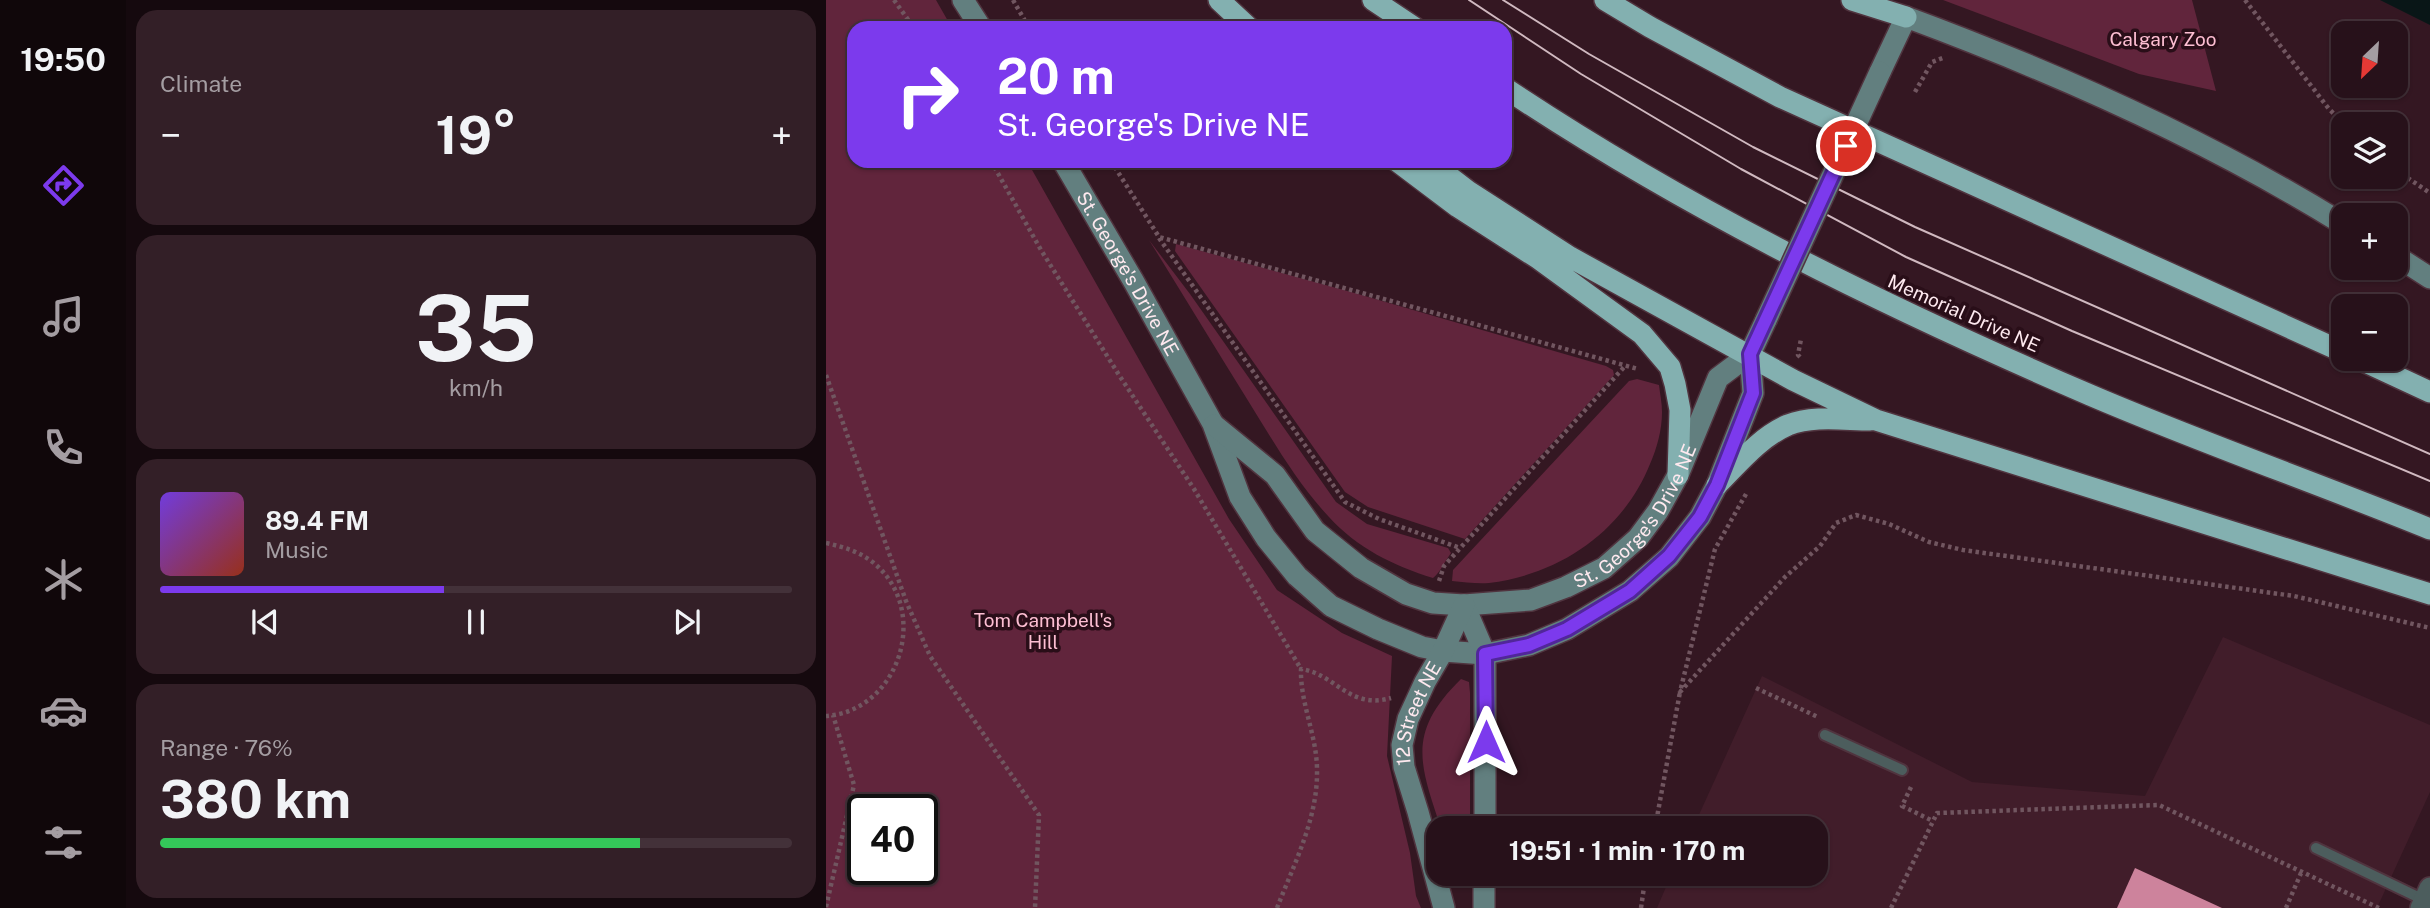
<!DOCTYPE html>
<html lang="en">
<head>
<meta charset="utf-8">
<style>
  body { margin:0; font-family:"Public Sans",sans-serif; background:#331f27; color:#f1f3f6; height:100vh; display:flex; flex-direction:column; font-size:26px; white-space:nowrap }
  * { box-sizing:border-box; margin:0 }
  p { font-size:23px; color:#a49da2 }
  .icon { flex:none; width:38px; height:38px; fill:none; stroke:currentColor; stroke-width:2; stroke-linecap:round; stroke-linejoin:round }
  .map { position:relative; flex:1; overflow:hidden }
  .panel { display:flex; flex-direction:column; gap:10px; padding:10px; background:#15090e; width:700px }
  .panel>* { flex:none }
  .guide { position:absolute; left:21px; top:21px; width:665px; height:147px; border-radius:21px; box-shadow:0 2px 5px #0004,0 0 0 2px #433139; background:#7c3aed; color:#fff; overflow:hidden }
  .needle { width:46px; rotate:205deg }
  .buttons { position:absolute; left:1505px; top:21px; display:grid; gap:14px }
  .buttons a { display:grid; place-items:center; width:77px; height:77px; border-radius:14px; background:#27111a; box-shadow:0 2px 5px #0004,0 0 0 2px #433139; font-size:35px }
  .speed { position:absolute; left:21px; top:794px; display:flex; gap:14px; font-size:35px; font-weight:700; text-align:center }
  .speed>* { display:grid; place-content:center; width:91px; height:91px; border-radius:50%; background:#27111a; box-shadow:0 2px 5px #0004,0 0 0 2px #433139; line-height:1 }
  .speed .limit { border:4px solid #111; border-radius:10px; background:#fff; color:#111 }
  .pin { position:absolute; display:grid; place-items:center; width:60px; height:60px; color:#fff; margin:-30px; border:4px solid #fff; border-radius:50%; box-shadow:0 2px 7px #0007 }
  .me { position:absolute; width:77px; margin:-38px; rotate:0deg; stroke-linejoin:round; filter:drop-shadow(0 0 5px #0008) }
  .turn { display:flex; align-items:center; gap:24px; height:147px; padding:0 35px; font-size:32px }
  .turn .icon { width:91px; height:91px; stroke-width:2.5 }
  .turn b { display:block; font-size:49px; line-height:60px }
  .big { font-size:52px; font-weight:700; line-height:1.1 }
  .panel .card { flex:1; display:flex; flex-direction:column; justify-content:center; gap:10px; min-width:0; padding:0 24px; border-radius:21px; background:#331f27 }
  .panel .dial { align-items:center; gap:0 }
  .dial b { font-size:91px; line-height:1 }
  .song { display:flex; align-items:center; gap:21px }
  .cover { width:84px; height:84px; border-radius:10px; background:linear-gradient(135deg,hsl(260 70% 55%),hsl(10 70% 35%)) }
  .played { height:7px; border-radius:4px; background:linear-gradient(90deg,#7c3aed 45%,#433139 45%) }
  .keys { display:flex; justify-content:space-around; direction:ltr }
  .heat { display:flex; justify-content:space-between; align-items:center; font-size:38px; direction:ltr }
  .charge { height:10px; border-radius:5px; background:linear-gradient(90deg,#34c759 76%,#433139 0) }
  .trip { position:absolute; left:600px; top:816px; width:402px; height:70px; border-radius:21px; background:#27111a; box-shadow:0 2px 5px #0004,0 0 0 2px #433139; font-weight:700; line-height:70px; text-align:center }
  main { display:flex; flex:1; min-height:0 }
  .dock { display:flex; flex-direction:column; width:126px; justify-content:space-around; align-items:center; background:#10070a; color:#a49da2 }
  .dock .icon { width:49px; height:49px }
  .dock .selected { color:#7c3aed }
  .dock b { font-size:32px; color:#f1f3f6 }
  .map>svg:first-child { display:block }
</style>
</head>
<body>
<main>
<nav class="dock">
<b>19:50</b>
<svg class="icon selected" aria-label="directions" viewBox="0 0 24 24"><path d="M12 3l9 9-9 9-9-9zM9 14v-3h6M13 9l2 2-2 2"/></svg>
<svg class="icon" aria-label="music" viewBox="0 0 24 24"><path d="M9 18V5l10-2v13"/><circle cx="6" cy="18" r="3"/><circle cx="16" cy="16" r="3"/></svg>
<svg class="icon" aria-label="phone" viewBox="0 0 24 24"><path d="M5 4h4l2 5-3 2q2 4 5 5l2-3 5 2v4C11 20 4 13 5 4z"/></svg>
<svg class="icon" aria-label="climate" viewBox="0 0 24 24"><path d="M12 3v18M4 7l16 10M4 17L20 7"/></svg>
<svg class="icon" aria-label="car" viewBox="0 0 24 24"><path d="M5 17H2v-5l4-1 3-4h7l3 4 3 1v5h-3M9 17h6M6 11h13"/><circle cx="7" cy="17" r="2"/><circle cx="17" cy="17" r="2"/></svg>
<svg class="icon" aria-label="filters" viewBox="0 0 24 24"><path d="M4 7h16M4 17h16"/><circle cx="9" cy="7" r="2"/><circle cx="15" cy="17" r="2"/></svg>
</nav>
<section class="panel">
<div class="card"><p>Climate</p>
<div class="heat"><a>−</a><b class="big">19°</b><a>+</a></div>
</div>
<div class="card dial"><b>35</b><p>km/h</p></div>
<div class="card">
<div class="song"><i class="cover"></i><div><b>89.4 FM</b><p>Music</p></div></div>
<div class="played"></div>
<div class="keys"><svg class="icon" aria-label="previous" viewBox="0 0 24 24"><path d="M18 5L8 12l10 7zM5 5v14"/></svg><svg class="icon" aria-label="pause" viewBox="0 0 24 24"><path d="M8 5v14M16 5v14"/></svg><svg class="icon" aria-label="next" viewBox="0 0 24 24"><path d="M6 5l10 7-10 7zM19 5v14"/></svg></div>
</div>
<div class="card"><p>Range · 76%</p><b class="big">380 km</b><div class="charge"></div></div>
</section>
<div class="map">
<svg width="1604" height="908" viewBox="0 0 1604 908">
  <rect width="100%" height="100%" fill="#341722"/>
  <!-- built -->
  <path fill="#411d2a" d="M1397,637L1604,725V792L1551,908H831L846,873H990V828H867L936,676L1146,782L1319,796Z"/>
  <!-- green -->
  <path fill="#61253c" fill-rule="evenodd" d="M0,0H110L126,28H28V161H201L403,519L451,590L516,633L566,656L561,756L584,853L590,896L595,908H0ZM96,810V870H37V810Z
    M1117,0H1366L1390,91L1313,74Z
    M323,240L364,294L510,502L541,524L622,548L625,553C619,561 614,573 607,578C568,566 531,548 503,517C470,482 446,439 421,399C388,346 356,293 323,240Z
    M350,244L532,294L780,366L787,370L788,375L639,539L542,507L519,492L349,251Z
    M811,379L833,385C834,394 836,403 836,412C836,430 831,448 824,464C797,531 735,574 663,583C651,584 638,582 626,581L627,570L640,556L803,381Z
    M635,679L643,682L644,693V828H615C593,763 581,732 635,679Z"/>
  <!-- water -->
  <path fill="#091617" d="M1554,0H1604V25Z"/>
  <!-- building -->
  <path fill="#cd839c" d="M1309,868L1396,908H1291Z"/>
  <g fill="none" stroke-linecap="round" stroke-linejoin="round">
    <defs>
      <path id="lane" d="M999,735L1076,770
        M1490,848L1598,900"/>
      <path id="street" d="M1595,908L1604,888"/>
      <g id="secondary">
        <path d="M137,0L155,28"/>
        <path d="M1054,72L1080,17C1231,73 1380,139 1517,224"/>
        <path id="s1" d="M237,161L308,282L387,424L414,497L440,538L471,576L505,606L552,629L596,647L617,651L659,654L703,645L741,629L804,591L843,557L874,517L891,485L927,393L924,354"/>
        <path d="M1570,256L1604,278"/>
        <path id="s2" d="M388,425L449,475L489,531L535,568L580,594L607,603L638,605L705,600L740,587L778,568L812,538L832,511L852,475L892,378L924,354L940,320"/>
        <path d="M638,605L659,654V828"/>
        <path id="s3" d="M618,908L592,812L578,767L576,745L582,719L599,682L617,651L638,605"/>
        <path d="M658,908V873"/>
      </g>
      <path id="highway" d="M393,0L423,28
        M547,0L589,28
        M779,0L824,27L954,97L1517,352
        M1026,0L1080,17
        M679,88C863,211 1062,308 1264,395C1376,443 1491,483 1604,529
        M571,161L632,207L713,259L816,334L844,367L849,384L854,410L852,475
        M603,161L642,191L744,257L967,380L1050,420L1604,594
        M1533,359L1604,392
        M891,485C912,464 934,437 962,425C987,415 1019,420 1044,420"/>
    </defs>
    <!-- lane casing -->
    <use href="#lane" stroke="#50343f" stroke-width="14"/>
    <!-- street casing -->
    <use href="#street" stroke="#50343f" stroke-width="24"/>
    <!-- secondary casing -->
    <use href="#secondary" stroke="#50343f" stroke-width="24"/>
    <!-- highway casing -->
    <use href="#highway" stroke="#50343f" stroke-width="24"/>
    <!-- path -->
    <path stroke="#715660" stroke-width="4.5" stroke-dasharray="3.5 3.5" stroke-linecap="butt" d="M68,0L88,28
      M187,0L203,28
      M1419,0L1503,109L1518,124
      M1089,92L1106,62L1119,57
      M165,161L215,250L293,375L368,489L475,669
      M285,161L333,237L812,369
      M1570,170L1604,193
      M1535,205L1552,215
      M1570,226L1579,232
      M333,238L519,502L553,519L634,548
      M974,357L972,355L975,339
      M0,375L80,601L104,656L213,815L209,908
      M920,494L889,549L854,692L959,577L994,546L1010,523L1030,515L1063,524L1103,542L1137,550L1468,596L1604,628
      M0,543C18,547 35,552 49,564C105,612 73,711 0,716
      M613,581L618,566L800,365
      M930,688L992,717
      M1085,787L1076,806L1107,821
      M829,828L854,692
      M0,907L28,785L7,715
      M451,908C468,864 492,818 491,770C491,736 474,703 475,669C510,674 523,710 565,698
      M815,908L820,873
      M1065,908L1111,813L1333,805L1553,908
      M1460,908L1475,873"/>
    <!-- lane -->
    <use href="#lane" stroke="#4c5d5d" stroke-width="10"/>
    <!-- street -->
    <use href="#street" stroke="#4c5d5d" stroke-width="21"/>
    <!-- secondary -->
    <use href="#secondary" stroke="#627f7f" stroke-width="21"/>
    <!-- highway -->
    <use href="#highway" stroke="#83b0b0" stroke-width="21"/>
    <!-- tram -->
    <path stroke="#d0b9c0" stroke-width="2" d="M643,0L755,74L915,169L1080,257L1246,331L1604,481
      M677,0L763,54L927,147L1089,227L1604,454"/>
    <defs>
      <path id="secondary-bridge" d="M940,320L1054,72"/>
    </defs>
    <!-- secondary-bridge casing -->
    <use href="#secondary-bridge" stroke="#50343f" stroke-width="24" stroke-linecap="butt"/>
    <!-- secondary-bridge -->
    <use href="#secondary-bridge" stroke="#627f7f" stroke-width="21"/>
  </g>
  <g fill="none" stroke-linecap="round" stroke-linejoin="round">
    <defs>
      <path id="route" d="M660,742L659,654L703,645L741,629L804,591L843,556L874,517L891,485L927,393L924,354L1020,146"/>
    </defs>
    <!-- route casing -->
    <use href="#route" stroke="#51269a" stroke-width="18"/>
    <!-- route -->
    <use href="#route" stroke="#7c3aed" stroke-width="12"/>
  </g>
  <g text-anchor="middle" stroke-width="7" stroke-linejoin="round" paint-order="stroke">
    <!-- park labels -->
    <g font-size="19" fill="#fdbed2" stroke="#290e18">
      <text x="1337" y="46">Calgary Zoo</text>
      <text x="217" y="627">Tom Campbell's<tspan x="217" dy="22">Hill</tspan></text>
    </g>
    <!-- street labels -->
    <g font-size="19" fill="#fee9ef" stroke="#290e18">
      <text dy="7" stroke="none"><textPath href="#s1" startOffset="130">St. George's Drive NE</textPath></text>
      <text transform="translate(1138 313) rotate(24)" y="7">Memorial Drive NE</text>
      <text dy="7" stroke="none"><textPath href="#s2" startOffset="525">St. George's Drive NE</textPath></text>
      <text dy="7" stroke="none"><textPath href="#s3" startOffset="203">12 Street NE</textPath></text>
    </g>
  </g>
</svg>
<div class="buttons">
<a><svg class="needle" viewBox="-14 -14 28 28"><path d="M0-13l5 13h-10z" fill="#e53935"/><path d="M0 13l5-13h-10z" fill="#a49da2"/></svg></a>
<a><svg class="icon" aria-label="layers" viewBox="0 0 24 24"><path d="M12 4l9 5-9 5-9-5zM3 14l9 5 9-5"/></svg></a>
<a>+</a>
<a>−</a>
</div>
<div class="speed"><div class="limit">40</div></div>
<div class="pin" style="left:1020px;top:146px;background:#d93025"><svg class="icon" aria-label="arrive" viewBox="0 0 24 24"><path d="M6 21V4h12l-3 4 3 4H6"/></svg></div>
<svg class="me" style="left:660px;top:742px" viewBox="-20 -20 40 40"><path d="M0-17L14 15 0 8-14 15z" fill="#7c3aed" stroke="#fff" stroke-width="4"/></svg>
<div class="trip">19:51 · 1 min · 170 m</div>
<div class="guide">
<div class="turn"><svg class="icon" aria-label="right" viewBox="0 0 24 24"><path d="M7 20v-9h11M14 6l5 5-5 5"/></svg><div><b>20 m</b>St. George's Drive NE</div></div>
</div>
</div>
</main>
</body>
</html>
